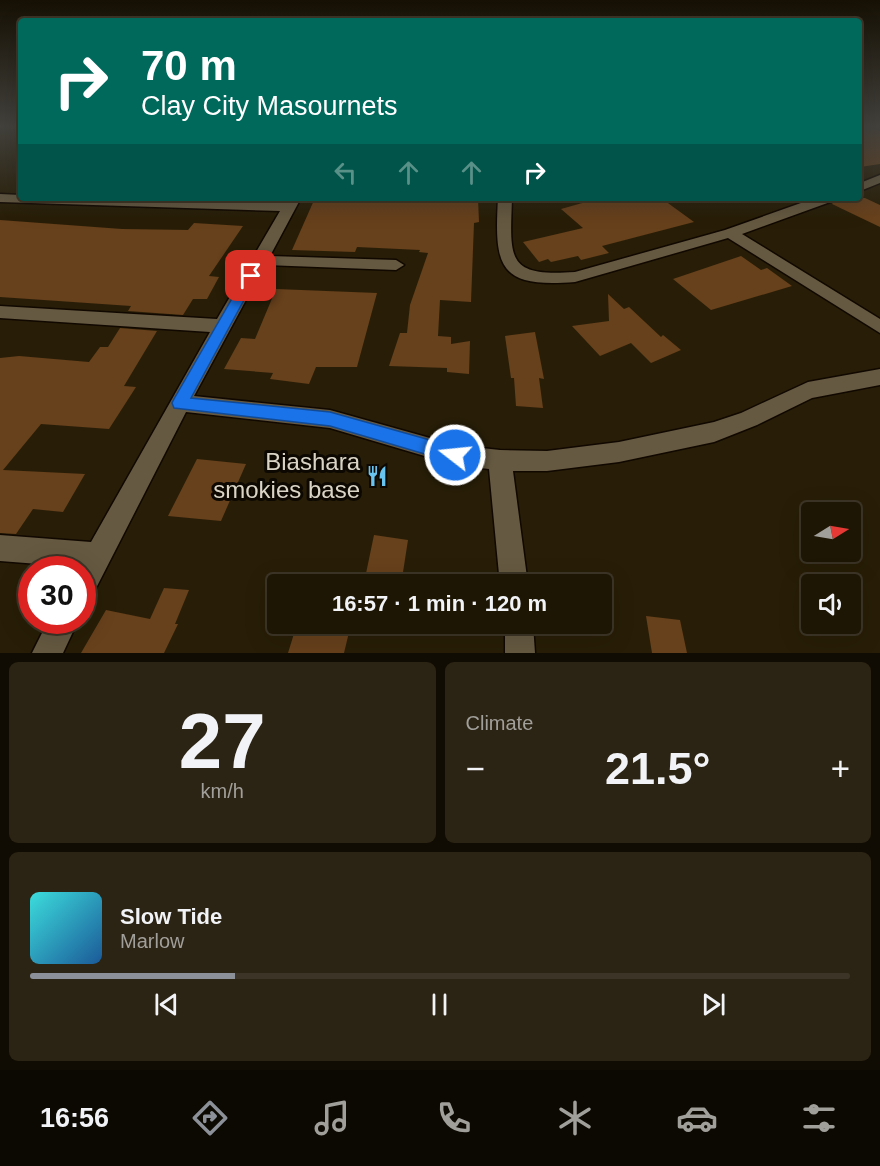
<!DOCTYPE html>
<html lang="en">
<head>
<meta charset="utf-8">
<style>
  body { margin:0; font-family:Arial,sans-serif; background:#2b2313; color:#f1f3f6; height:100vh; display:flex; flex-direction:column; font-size:22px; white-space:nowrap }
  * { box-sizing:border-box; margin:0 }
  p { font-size:20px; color:#a19f9a }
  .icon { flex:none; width:33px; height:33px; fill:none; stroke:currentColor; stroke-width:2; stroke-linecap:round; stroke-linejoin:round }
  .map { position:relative; height:653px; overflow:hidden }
  .drawer { display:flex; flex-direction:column; gap:9px; padding:9px; background:#100c03; flex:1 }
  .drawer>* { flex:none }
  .hud { position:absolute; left:18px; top:18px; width:844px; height:183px; border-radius:6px; box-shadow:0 6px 24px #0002,0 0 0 2px #3c3527; background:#00695c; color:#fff; overflow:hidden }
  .needle { width:39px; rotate:79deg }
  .tools { position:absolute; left:801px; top:502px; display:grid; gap:12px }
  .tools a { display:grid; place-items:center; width:60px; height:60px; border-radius:6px; background:#1e1605; box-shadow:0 6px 24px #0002,0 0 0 2px #3c3527; font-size:30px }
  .speed { position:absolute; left:18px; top:556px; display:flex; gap:12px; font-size:30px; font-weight:700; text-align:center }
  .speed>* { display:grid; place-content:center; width:78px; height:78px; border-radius:50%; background:#1e1605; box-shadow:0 6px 24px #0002,0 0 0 2px #3c3527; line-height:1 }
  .speed .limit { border:9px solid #d22; background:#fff; color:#111 }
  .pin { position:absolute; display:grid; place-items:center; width:51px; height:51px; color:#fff; margin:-26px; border-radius:12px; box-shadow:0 3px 9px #0006 }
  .me { position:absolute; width:66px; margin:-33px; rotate:286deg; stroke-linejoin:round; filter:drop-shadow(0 0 4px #0008) }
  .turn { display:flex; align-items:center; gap:21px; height:126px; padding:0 24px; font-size:27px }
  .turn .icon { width:78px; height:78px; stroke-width:2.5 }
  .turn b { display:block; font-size:42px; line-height:51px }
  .lanes { display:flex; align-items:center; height:57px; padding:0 24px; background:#0003; justify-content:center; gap:30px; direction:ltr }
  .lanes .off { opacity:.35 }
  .big { font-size:45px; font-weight:700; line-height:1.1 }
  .drawer .tile { flex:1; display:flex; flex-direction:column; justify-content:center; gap:9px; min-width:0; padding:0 21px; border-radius:9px; background:#2b2313 }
  .drawer .dial { align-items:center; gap:0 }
  .dial b { font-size:78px; line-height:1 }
  .song { display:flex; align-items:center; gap:18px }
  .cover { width:72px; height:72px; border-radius:9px; background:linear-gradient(135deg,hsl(180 70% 55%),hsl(210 70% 35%)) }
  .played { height:6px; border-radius:3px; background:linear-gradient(90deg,#8c9099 25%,#3c3527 25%) }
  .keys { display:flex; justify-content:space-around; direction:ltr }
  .heat { display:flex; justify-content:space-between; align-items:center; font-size:33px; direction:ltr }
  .drawer .tiles { flex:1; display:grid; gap:9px; grid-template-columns:1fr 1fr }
  .tile:last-child { grid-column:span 2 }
  .trip { position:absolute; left:267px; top:574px; width:345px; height:60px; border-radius:6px; background:#1e1605; box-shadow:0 6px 24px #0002,0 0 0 2px #3c3527; font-weight:700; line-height:60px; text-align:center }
  .tab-bar { display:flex; height:96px; justify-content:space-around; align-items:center; background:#0c0902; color:#a19f9a }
  .tab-bar .icon { width:42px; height:42px }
  .tab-bar .active { color:#8c9099 }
  .tab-bar b { font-size:27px; color:#f1f3f6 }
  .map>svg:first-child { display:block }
</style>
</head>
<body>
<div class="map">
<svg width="880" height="653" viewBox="0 0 880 653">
  <rect width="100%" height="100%" fill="#281e07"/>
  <!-- building -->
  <path fill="#67401c" d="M860,127H868L880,131V164L860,167Z
    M315,198H478L479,222L474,223L471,302L440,300L438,336L451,337V344L470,341L469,374L447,372V368L389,366L400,333H407L410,305L428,253L419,252L420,250L357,247L355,252L292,250Z
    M600,198H661L694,222L602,246L609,253L581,260L578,256L551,262L548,259L539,262L523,242L583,228L561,209Z
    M837,198H865L880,205V227L832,204Z
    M0,220L122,229L188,230L194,223L243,226L209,276L219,277L207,299H193L183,315L128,311L131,306L0,297Z
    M741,256L761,270L767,268L792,286L711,310L673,279Z
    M276,289L377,293L357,367H316L309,384L270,379L273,373L224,369L241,338L255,339Z
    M608,294L624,309L629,307L661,337L663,335L681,350L651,363L631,343L600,356L572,326L609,321Z
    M120,328L157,331L124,386L136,387L109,429L41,424L3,470L85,474L63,512L33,509L16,534L0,533V358L19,356L89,362L100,347H108Z
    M535,332L544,379L539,378L543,408L516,406L514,378H511L505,336Z
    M197,459L246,464L221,521L168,516Z
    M374,535L408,540L401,585L364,583Z
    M164,588L189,590L175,624H178L164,653H81L106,610L150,619Z
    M646,616L680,620L687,653H652Z
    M297,624H351L344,653H288Z"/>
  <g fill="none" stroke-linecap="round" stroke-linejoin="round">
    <defs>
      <path id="minor" d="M880,175V183L860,191V183Z
        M0,194L21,195V198H130L285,203L287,198H301L270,256L396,260L404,265L396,270L265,265L194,396L330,410L455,445L500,450L547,451L619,442L714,422L741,413L808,382L880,369V385L812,398L757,425L714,442L619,462L547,471H513L528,585H500L489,469L455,465L330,428L186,412L92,596L82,600V570H76L77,567L0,561V535L91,542L210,332L0,318V306L217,319L280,211L0,202Z
        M498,198H512C510,259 506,277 575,272L725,230L815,198H835L833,201L742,234L880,319V333L728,238L575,282C499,288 494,268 498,198Z
        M48,621H78L63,653H32Z
        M505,624H533L535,653H505Z"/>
    </defs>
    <!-- minor casing -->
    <use href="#minor" stroke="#110800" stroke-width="3"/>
    <!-- minor -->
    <use href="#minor" fill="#655941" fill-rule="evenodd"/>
  </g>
  <!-- sky -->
  <linearGradient id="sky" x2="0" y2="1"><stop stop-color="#161004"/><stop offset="0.58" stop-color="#42413c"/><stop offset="1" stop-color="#42413c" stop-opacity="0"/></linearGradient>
  <rect width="880" height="218" fill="url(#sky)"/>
  <!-- route -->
  <path fill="#1a73e8" stroke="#114b97" stroke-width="1.5" d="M251,272L257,276L191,398L330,412L455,447L461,450L463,455L461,461L455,463L330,426L174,408L172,403L174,399L245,276Z"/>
  <!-- icons -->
  <defs>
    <symbol id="restaurant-bare" viewBox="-9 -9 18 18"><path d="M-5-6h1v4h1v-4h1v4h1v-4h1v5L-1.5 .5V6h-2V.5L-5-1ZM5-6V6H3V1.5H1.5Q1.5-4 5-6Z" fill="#69c4f0" stroke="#0d0902" stroke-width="2.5" paint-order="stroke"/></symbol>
  </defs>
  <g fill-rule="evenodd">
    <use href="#restaurant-bare" x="362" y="461" width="30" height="30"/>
  </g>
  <g text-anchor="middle" stroke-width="6" stroke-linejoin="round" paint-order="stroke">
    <!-- near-poi labels -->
    <g font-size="24" fill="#dad4c6" stroke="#0d0902" text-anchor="end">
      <text x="360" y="470">Biashara<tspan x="360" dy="28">smokies base</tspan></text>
    </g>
  </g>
</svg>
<div class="tools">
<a><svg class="needle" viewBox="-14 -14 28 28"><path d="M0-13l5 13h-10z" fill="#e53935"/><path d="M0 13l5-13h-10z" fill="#a19f9a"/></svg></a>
<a><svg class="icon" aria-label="sound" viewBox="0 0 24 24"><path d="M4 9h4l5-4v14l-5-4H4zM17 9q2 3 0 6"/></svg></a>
</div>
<div class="speed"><div class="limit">30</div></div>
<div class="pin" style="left:251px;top:276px;background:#d93025"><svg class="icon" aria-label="arrive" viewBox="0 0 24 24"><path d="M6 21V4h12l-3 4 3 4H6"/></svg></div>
<svg class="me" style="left:455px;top:455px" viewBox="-20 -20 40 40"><circle r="17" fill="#1a73e8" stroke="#fff" stroke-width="3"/><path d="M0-11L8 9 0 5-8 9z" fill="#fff"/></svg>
<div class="trip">16:57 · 1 min · 120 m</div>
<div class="hud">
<div class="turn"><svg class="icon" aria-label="right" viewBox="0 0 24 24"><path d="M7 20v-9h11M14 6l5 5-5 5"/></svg><div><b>70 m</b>Clay City Masournets</div></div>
<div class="lanes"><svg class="icon off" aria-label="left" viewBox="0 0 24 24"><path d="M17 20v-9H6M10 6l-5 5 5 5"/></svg><svg class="icon off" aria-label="ahead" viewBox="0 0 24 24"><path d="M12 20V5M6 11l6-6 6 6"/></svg><svg class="icon off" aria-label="ahead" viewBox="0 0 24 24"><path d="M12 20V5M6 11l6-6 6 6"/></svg><svg class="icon" aria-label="right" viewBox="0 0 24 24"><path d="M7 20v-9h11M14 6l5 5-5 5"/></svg></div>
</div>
</div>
<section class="drawer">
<div class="tiles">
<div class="tile dial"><b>27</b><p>km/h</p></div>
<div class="tile"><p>Climate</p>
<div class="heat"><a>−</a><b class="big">21.5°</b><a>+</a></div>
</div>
<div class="tile">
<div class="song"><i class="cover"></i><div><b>Slow Tide</b><p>Marlow</p></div></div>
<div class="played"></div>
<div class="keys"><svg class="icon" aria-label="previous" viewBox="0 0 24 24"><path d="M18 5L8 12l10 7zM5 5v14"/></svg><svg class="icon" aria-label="pause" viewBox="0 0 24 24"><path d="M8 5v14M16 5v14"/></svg><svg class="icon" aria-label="next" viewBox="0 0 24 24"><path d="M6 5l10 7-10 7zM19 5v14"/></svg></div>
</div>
</div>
</section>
<nav class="tab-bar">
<b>16:56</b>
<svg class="icon active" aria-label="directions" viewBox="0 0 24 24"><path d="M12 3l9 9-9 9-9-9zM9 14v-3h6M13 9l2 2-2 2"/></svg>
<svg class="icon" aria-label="music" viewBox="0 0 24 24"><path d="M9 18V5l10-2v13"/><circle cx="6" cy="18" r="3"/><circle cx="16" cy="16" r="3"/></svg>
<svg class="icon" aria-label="phone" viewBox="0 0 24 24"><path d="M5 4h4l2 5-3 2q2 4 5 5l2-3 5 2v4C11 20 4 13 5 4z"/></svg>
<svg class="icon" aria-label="climate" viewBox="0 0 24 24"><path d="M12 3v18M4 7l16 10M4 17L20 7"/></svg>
<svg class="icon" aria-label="car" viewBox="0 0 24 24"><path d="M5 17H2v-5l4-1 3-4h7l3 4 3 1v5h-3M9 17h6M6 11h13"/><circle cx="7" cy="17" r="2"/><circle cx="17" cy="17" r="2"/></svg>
<svg class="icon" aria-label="filters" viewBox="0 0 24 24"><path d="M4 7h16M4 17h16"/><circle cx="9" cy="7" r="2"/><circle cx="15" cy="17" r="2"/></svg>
</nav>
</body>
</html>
